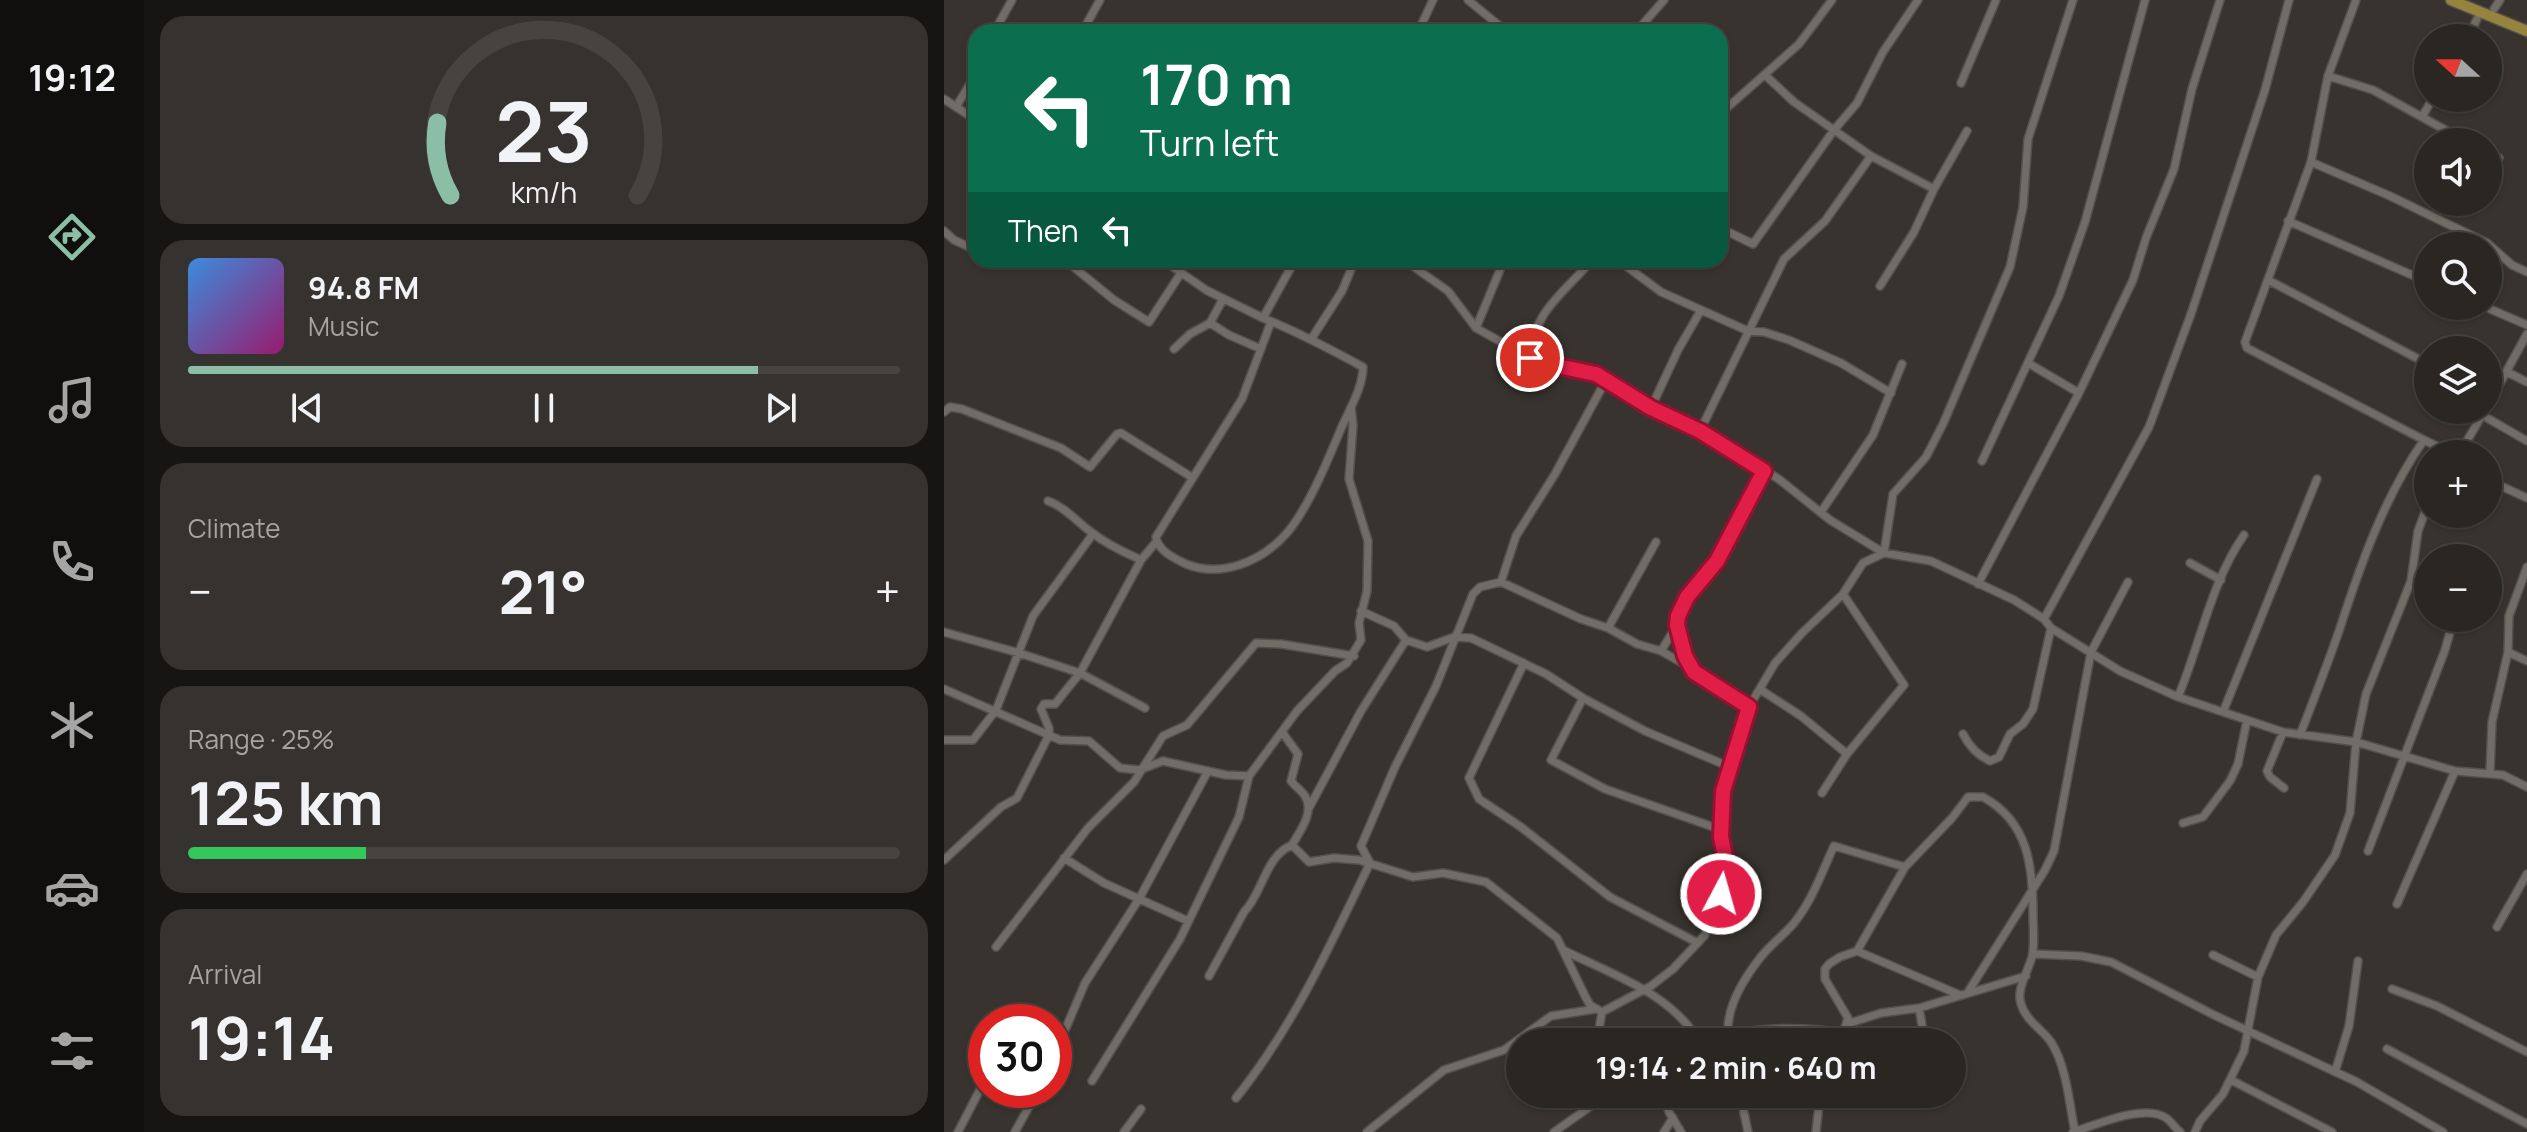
<!DOCTYPE html>
<html lang="en">
<head>
<meta charset="utf-8">
<style>
  body { margin:0; font-family:Manrope,sans-serif; background:#36322f; color:#f1f3f6; height:100vh; display:flex; flex-direction:column; font-size:30px; white-space:nowrap }
  * { box-sizing:border-box; margin:0 }
  p { font-size:26px; color:#a5a5a5 }
  .icon { flex:none; width:44px; height:44px; fill:none; stroke:currentColor; stroke-width:2; stroke-linecap:round; stroke-linejoin:round }
  .map { position:relative; flex:1; overflow:hidden }
  .side { display:flex; flex-direction:column; gap:16px; padding:16px; background:#171513; width:800px }
  .side>* { flex:none }
  .guide { position:absolute; left:24px; top:24px; width:760px; height:244px; border-radius:24px; box-shadow:0 2px 6px #0004,0 0 0 2px #464340; background:#0b6e4f; color:#fff; overflow:hidden }
  .needle { width:52px; rotate:291deg }
  .fabs { position:absolute; left:1470px; top:24px; display:grid; gap:16px }
  .fabs a { display:grid; place-items:center; width:88px; height:88px; border-radius:50%; background:#2a2622; box-shadow:0 2px 6px #0004,0 0 0 2px #464340; font-size:40px }
  .speed { position:absolute; left:24px; top:1004px; display:flex; gap:16px; font-size:40px; font-weight:700; text-align:center }
  .speed>* { display:grid; place-content:center; width:104px; height:104px; border-radius:50%; background:#2a2622; box-shadow:0 2px 6px #0004,0 0 0 2px #464340; line-height:1 }
  .speed .limit { border:12px solid #d22; background:#fff; color:#111 }
  .pin { position:absolute; display:grid; place-items:center; width:68px; height:68px; color:#fff; margin:-34px; border:4px solid #fff; border-radius:50%; box-shadow:0 2px 8px #0007 }
  .me { position:absolute; width:88px; margin:-44px; rotate:6deg; stroke-linejoin:round; filter:drop-shadow(0 0 6px #0008) }
  .turn { display:flex; align-items:center; gap:28px; height:168px; padding:0 40px; font-size:36px }
  .turn .icon { width:104px; height:104px; stroke-width:2.5 }
  .turn b { display:block; font-size:56px; line-height:68px }
  .then { display:flex; align-items:center; height:76px; padding:0 40px; background:#0003; gap:16px; font-size:30px }
  .big { font-size:60px; font-weight:700; line-height:1.1 }
  .side .card { flex:1; display:flex; flex-direction:column; justify-content:center; gap:12px; min-width:0; padding:0 28px; border-radius:24px; background:#36322f }
  .side .dial { align-items:center; gap:0 }
  .dial svg { height:208px; overflow:visible; fill:none; stroke:#464340; stroke-width:7; stroke-linecap:round; text-anchor:middle }
  .dial text { fill:#f1f3f6; stroke:none }
  .song { display:flex; align-items:center; gap:24px }
  .cover { width:96px; height:96px; border-radius:12px; background:linear-gradient(135deg,hsl(210 70% 55%),hsl(320 70% 35%)) }
  .played { height:8px; border-radius:4px; background:linear-gradient(90deg,#8abfa5 80%,#464340 80%) }
  .keys { display:flex; justify-content:space-around; direction:ltr }
  .heat { display:flex; justify-content:space-between; align-items:center; font-size:44px; direction:ltr }
  .charge { height:12px; border-radius:6px; background:linear-gradient(90deg,#34c759 25%,#464340 0) }
  .trip { position:absolute; left:562px; top:1028px; width:460px; height:80px; border-radius:40px; background:#2a2622; box-shadow:0 2px 6px #0004,0 0 0 2px #464340; font-weight:700; line-height:80px; text-align:center }
  main { display:flex; flex:1; min-height:0 }
  .dock { display:flex; flex-direction:column; width:144px; justify-content:space-around; align-items:center; background:#110f0e; color:#a5a5a5 }
  .dock .icon { width:56px; height:56px }
  .dock .current { color:#8abfa5 }
  .dock b { font-size:36px; color:#f1f3f6 }
  .map>svg:first-child { display:block }
</style>
</head>
<body>
<main>
<nav class="dock">
<b>19:12</b>
<svg class="icon current" aria-label="directions" viewBox="0 0 24 24"><path d="M12 3l9 9-9 9-9-9zM9 14v-3h6M13 9l2 2-2 2"/></svg>
<svg class="icon" aria-label="music" viewBox="0 0 24 24"><path d="M9 18V5l10-2v13"/><circle cx="6" cy="18" r="3"/><circle cx="16" cy="16" r="3"/></svg>
<svg class="icon" aria-label="phone" viewBox="0 0 24 24"><path d="M5 4h4l2 5-3 2q2 4 5 5l2-3 5 2v4C11 20 4 13 5 4z"/></svg>
<svg class="icon" aria-label="climate" viewBox="0 0 24 24"><path d="M12 3v18M4 7l16 10M4 17L20 7"/></svg>
<svg class="icon" aria-label="car" viewBox="0 0 24 24"><path d="M5 17H2v-5l4-1 3-4h7l3 4 3 1v5h-3M9 17h6M6 11h13"/><circle cx="7" cy="17" r="2"/><circle cx="17" cy="17" r="2"/></svg>
<svg class="icon" aria-label="filters" viewBox="0 0 24 24"><path d="M4 7h16M4 17h16"/><circle cx="9" cy="7" r="2"/><circle cx="15" cy="17" r="2"/></svg>
</nav>
<section class="side">
<div class="card dial"><svg viewBox="0 0 100 80">
<path d="M14 69A42 42 0 1 1 86 69"/>
<path d="M14 69A42 42 0 0 1 9 41" stroke="#8abfa5"/>
<text x="50" y="56" font-size="32" font-weight="700">23</text>
<text x="50" y="72" font-size="11">km/h</text>
</svg></div>
<div class="card">
<div class="song"><i class="cover"></i><div><b>94.8 FM</b><p>Music</p></div></div>
<div class="played"></div>
<div class="keys"><svg class="icon" aria-label="previous" viewBox="0 0 24 24"><path d="M18 5L8 12l10 7zM5 5v14"/></svg><svg class="icon" aria-label="pause" viewBox="0 0 24 24"><path d="M8 5v14M16 5v14"/></svg><svg class="icon" aria-label="next" viewBox="0 0 24 24"><path d="M6 5l10 7-10 7zM19 5v14"/></svg></div>
</div>
<div class="card"><p>Climate</p>
<div class="heat"><a>−</a><b class="big">21°</b><a>+</a></div>
</div>
<div class="card"><p>Range · 25%</p><b class="big">125 km</b><div class="charge"></div></div>
<div class="card"><p>Arrival</p><b class="big">19:14</b></div>
</section>
<div class="map">
<svg width="1583" height="1132" viewBox="0 0 1583 1132">
  <rect width="100%" height="100%" fill="#38332e"/>
  <g fill="none" stroke-linecap="round" stroke-linejoin="round">
    <defs>
      <path id="minor" d="M524,0L563,32
        M1412,0L1384,76L1367,162L1446,196L1543,243L1568,265L1583,272
        M1550,9L1556,0
        M50,32L68,0
        M138,32L156,0
        M474,32L489,0
        M692,32L720,0
        M1524,38L1533,19
        M821,75L850,102L890,130L913,103L939,52L974,0
        M1384,76L1429,90L1523,142
        M1017,83L1052,0
        M0,99L32,120
        M12,107L32,74
        M776,114L855,44L888,0
        M1478,117L1489,98
        M1544,154L1555,158
        M1367,162L1301,342L1303,348L1480,440L1503,451L1520,446L1541,410
        M1344,221L1484,282
        M776,228L809,244L890,130L927,156L990,189
        M0,231L10,240L32,250
        M121,260L170,300L205,322L237,273
        M219,260L262,290L319,318C354,332 386,349 419,367C419,388 404,412 396,431C383,462 364,509 342,534C317,562 277,578 242,564C230,558 214,551 212,537L298,399L327,322
        M460,260L504,291L532,328
        M550,260L558,265L532,328L586,358L604,364L652,374L707,408L756,431L796,454L836,480L886,520L940,553L987,561L1070,600L1100,619L1107,628L1176,671L1234,697L1339,732L1412,742L1511,771L1559,775L1583,787
        M674,260L717,292L804,331L820,332L845,340L897,363L947,393
        M1324,280L1484,364
        M936,286L970,232L990,189L1023,131
        M1539,306L1583,325
        M319,318L351,260
        M266,323L285,335L317,349
        M368,338L398,291L411,260
        M230,349L246,334L266,323L279,299
        M586,358C588,312 621,292 648,260
        M1084,363L1135,393
        M1563,372L1583,382
        M1544,405L1583,334
        M707,408L734,350L757,310
        M0,412L6,407L18,409L117,448L146,467L173,434L177,433L249,478
        M1538,415L1583,441
        M756,431L840,259L881,221L927,156
        M1038,461L1115,296L1141,222L1201,0
        M1544,480L1583,498
        M104,501C121,507 132,521 147,532C161,543 177,551 193,558
        M877,512L929,435L958,364
        M1246,563L1277,580
        M557,582L572,536L611,474L662,380
        M1034,584L1135,393L1189,280L1202,238L1230,169L1248,89L1276,0
        M417,611L450,626L462,640L483,647L510,637L527,638L602,674L639,698L701,731L786,767
        M1100,619L1205,427L1247,314L1321,90L1345,0
        M664,628L712,542
        M0,632L75,653L136,673L201,708
        M717,651L733,625
        M1564,652L1583,661
        M580,663L525,778L535,799L577,827L666,897L754,943
        M0,689L116,740L145,741L176,768L195,770L219,761L282,775L305,776L353,711L391,671L403,663L417,640L415,623L423,591L424,541L405,479L409,425L407,407
        M817,690L857,716L903,754
        M1234,697C1256,645 1267,582 1300,535
        M639,698L607,760L661,789L778,830
        M805,707L747,668L734,631V616L743,597L773,561L820,471
        M1279,712L1373,479
        M338,732L354,754L347,781C351,786 358,791 361,796C371,812 356,831 348,845
        M1339,732L1323,771L1326,777L1340,788
        M1019,734C1025,746 1033,755 1046,761L1055,757L1066,734L1079,724L1089,709L1107,628
        M1356,735C1369,701 1383,666 1395,631C1416,566 1440,497 1480,440
        M0,740H29L52,710L89,616L149,534
        M1546,773L1548,722L1564,652L1565,616L1583,567
        M878,793L903,754L960,685L899,594
        M365,808L417,711L462,640
        M1239,823L1259,817L1286,781L1294,764L1303,720
        M1424,851L1501,650L1510,618
        M120,858L160,883L244,921
        M0,860L57,807L73,798L105,735V728L97,709L100,704H111L136,673L197,560L212,542
        M1453,904L1511,771
        M1553,927L1583,874
        M52,947L144,828L190,782L219,736L243,725L312,643L337,644L410,656
        M621,951C667,974 729,994 755,1042
        M913,951L1016,995
        M1089,954L1137,956L1167,962L1270,1015L1413,1082L1499,1132
        M1269,955L1314,977
        M265,976L300,912C319,893 321,856 348,845L365,862L390,858L415,860L469,877L499,873L542,882L613,938L641,996L646,1005L658,1012L655,1029L660,1042
        M1448,989L1493,1006L1583,1052
        M1024,992L1101,870L1110,851L1147,652L1184,582
        M975,1008L981,1042
        M658,1012L707,986L729,969L761,935L785,875L777,837L779,791L805,707L831,663L858,633L899,594L919,563L940,553L949,494L982,457L999,424L1066,267L1079,207L1084,139L1129,0
        M903,1024L937,1013L975,1008L1082,976
        M758,1042C804,1027 855,1026 901,1033
        M785,1042C779,1013 798,981 816,958C826,945 840,935 850,923C868,901 878,872 890,846L961,867
        M896,1042L904,1018L881,979V969L885,964L896,957L913,951L961,867L1008,818L1024,797H1039C1085,822 1089,868 1089,914C1089,928 1091,944 1088,957C1084,971 1072,990 1077,1004C1082,1021 1098,1029 1107,1042C1123,1067 1125,1103 1131,1132
        M1443,1049L1583,1124
        M110,1056L141,983L195,899L264,771
        M1391,1072L1405,1026L1414,961
        M1287,1080L1388,1132
        M148,1081L236,939L295,817L305,776
        M719,1094L725,1112L737,1132
        M796,1094L804,1132
        M992,1094L994,1100
        M292,1098C349,1027 387,944 426,863L417,846L451,767L492,686L529,594L536,587L557,582L637,619L664,628L693,644L717,651L747,668
        M14,1132L42,1078
        M71,1132L94,1090
        M180,1132L197,1109
        M423,1132L500,1070L560,1050L607,1016L652,1009
        M610,1132L664,1094
        M720,1132L729,1118
        M872,1132L876,1094
        M1129,1132C1152,1125 1201,1103 1222,1118C1227,1121 1231,1128 1236,1132
        M1251,1132L1256,1121L1279,1094L1300,1051L1314,977L1332,935L1359,902L1391,855L1406,813L1412,742L1422,694L1467,581L1474,531L1484,504"/>
      <path id="primary" d="M1507,0L1583,31"/>
    </defs>
    <!-- minor casing -->
    <use href="#minor" stroke="#54504c" stroke-width="10"/>
    <!-- primary casing -->
    <use href="#primary" stroke="#54504c" stroke-width="13"/>
    <!-- minor -->
    <use href="#minor" stroke="#716c66" stroke-width="7"/>
    <!-- primary -->
    <use href="#primary" stroke="#96833e" stroke-width="10"/>
  </g>
  <g fill="none" stroke-linecap="round" stroke-linejoin="round">
    <defs>
      <path id="route" d="M586,358L604,364L652,374L707,408L756,431L820,471L773,561L743,597L734,616L733,625L741,656L750,672L805,707L779,791L777,837L785,875L777,894"/>
    </defs>
    <!-- route casing -->
    <use href="#route" stroke="#92132f" stroke-width="20"/>
    <!-- route -->
    <use href="#route" stroke="#e11d48" stroke-width="14"/>
  </g>
</svg>
<div class="fabs">
<a><svg class="needle" viewBox="-14 -14 28 28"><path d="M0-13l5 13h-10z" fill="#e53935"/><path d="M0 13l5-13h-10z" fill="#a5a5a5"/></svg></a>
<a><svg class="icon" aria-label="sound" viewBox="0 0 24 24"><path d="M4 9h4l5-4v14l-5-4H4zM17 9q2 3 0 6"/></svg></a>
<a><svg class="icon" aria-label="search" viewBox="0 0 24 24"><circle cx="10" cy="10" r="6"/><path d="M15 15l6 6"/></svg></a>
<a><svg class="icon" aria-label="layers" viewBox="0 0 24 24"><path d="M12 4l9 5-9 5-9-5zM3 14l9 5 9-5"/></svg></a>
<a>+</a>
<a>−</a>
</div>
<div class="speed"><div class="limit">30</div></div>
<div class="pin" style="left:586px;top:358px;background:#d93025"><svg class="icon" aria-label="arrive" viewBox="0 0 24 24"><path d="M6 21V4h12l-3 4 3 4H6"/></svg></div>
<svg class="me" style="left:777px;top:894px" viewBox="-20 -20 40 40"><circle r="17" fill="#e11d48" stroke="#fff" stroke-width="3"/><path d="M0-11L8 9 0 5-8 9z" fill="#fff"/></svg>
<div class="trip">19:14 · 2 min · 640 m</div>
<div class="guide">
<div class="turn"><svg class="icon" aria-label="left" viewBox="0 0 24 24"><path d="M17 20v-9H6M10 6l-5 5 5 5"/></svg><div><b>170 m</b>Turn left</div></div>
<div class="then">Then<svg class="icon" aria-label="left" viewBox="0 0 24 24"><path d="M17 20v-9H6M10 6l-5 5 5 5"/></svg></div>
</div>
</div>
</main>
</body>
</html>
